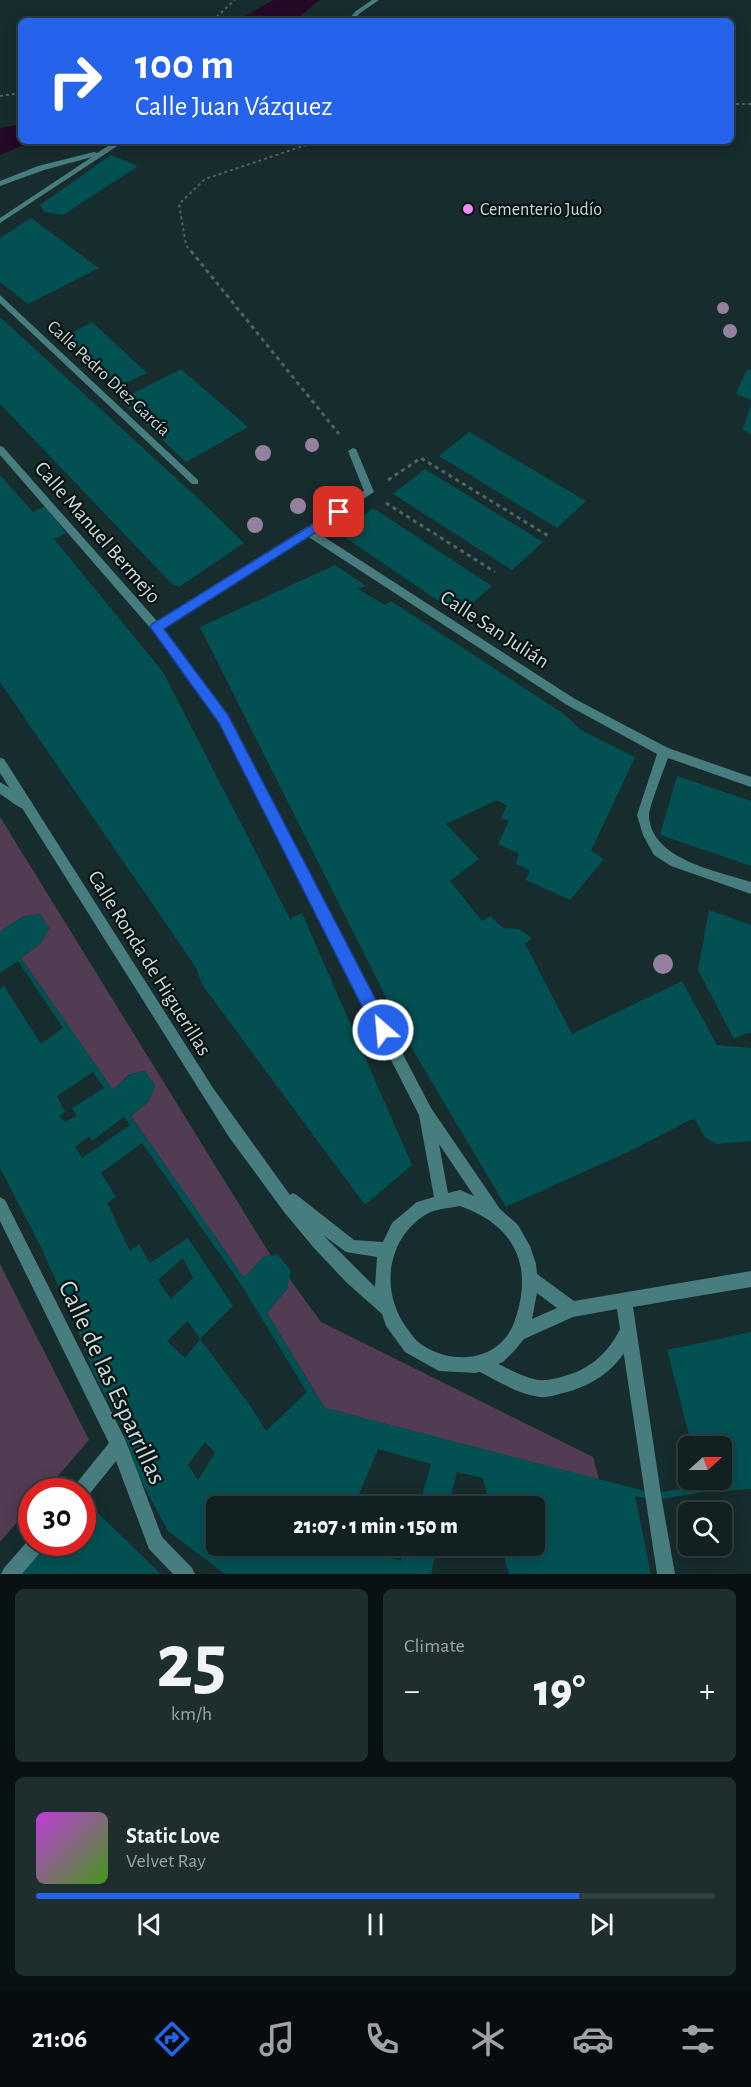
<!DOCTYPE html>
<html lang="en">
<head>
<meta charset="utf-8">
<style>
  body { margin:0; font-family:"Alegreya Sans",sans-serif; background:#1e2e2f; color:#f1f3f6; height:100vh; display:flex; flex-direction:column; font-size:22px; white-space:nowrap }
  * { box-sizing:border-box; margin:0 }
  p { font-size:20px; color:#9ca3a5 }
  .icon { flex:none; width:33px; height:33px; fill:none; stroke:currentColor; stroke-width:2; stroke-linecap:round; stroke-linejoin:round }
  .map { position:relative; height:1574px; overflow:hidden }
  .panel { display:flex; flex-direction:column; gap:15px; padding:15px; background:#091213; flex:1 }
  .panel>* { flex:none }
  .banner { position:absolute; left:18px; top:18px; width:716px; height:126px; border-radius:9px; box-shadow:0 3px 15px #0003,0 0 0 2px #303e40; background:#2563eb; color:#fff; overflow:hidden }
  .needle { width:39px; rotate:69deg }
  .fabs { position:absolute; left:678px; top:1436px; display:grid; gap:12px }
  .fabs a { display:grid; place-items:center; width:54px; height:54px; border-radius:9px; background:#112122; box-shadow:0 3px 15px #0003,0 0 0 2px #303e40; font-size:30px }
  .speed { position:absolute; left:18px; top:1478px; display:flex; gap:12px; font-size:30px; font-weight:700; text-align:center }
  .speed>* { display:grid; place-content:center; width:78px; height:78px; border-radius:50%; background:#112122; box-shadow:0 3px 15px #0003,0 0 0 2px #303e40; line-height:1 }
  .speed .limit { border:9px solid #d22; background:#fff; color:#111 }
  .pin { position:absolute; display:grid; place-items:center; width:51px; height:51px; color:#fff; margin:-26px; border-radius:12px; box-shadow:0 3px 9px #0006 }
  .me { position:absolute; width:66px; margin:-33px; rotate:333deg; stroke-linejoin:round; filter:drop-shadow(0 0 4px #0008) }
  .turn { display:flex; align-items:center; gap:21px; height:126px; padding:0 18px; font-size:27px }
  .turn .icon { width:78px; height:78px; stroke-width:2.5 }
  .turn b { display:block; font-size:42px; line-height:51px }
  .big { font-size:45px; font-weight:800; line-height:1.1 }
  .panel .widget { flex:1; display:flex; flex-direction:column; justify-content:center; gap:9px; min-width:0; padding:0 21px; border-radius:9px; background:#1e2e2f }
  .panel .dial { align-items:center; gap:0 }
  .dial b { font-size:78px; line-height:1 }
  .song { display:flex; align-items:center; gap:18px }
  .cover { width:72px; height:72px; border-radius:9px; background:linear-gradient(135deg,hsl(290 70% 55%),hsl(100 70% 35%)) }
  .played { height:6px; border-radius:3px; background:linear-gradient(90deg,#2563eb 80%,#303e40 80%) }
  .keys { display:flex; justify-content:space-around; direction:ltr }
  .heat { display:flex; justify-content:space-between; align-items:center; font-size:33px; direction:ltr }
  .panel .tiles { flex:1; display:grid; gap:15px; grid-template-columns:1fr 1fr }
  .widget:last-child { grid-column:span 2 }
  .trip { position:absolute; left:206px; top:1496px; width:339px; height:60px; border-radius:9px; background:#112122; box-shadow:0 3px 15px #0003,0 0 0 2px #303e40; font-weight:800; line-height:60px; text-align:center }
  .tabs { display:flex; height:96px; justify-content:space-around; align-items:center; background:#070d0e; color:#9ca3a5 }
  .tabs .icon { width:42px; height:42px }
  .tabs .selected { color:#2563eb }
  .tabs b { font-size:27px; color:#f1f3f6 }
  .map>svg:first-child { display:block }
</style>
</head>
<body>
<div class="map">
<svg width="751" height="1574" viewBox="0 0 751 1574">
  <rect width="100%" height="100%" fill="#172c2d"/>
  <!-- green -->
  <path fill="#523c53" d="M0,817L271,1256H264L244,1278L131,1116L149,1101L155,1086L145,1071L130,1074L113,1090L21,958L41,943L49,928L40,914L22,917L0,932Z
    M0,1264L89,1440L45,1491H32L31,1506L0,1542Z
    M289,1278L321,1322L593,1457L599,1480L325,1408L267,1313L287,1289Z"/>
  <!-- water -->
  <path fill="#250926" d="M273,0H320L294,21H237Z
    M21,124V141H34L0,155V128Z"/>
  <!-- building -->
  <path fill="#035052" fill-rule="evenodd" d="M111,155L138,166L63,215L45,212L40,205Z
    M31,218L99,268L28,304L0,282V238Z
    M0,317L201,501L244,543L179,587L172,584L0,404Z
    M92,322L147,373L117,387L64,337Z
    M181,369L248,427L186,462L120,400Z
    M747,369L751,370V400L736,394Z
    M751,405V435L743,429Z
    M469,432L586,501L557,528L439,456Z
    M425,469L543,542L512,570L393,494Z
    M0,475L33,512L45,506L66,533L54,539L163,672L290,919L302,913L412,1165L365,1205L203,986L195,966L0,682Z
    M373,508L492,586L459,615L340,534Z
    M335,565L366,586L358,589L385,605L391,601L564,714L581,730L635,757L591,851L604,859L570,900L526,880L530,870L516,864L519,854L498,844L509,821L501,818L507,806L497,800L446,824L479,859L450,881L482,921L490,916L503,928L519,929L532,938L525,944L572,1034L682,981L717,1045L751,1048V1141L716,1144L705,1137L694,1118L630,1151L506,1207L410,1045L200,627Z
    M677,776L751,801V866L660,835Z
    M709,910L751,925V1033H747L734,1039L698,970Z
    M40,914L49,928L41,943L21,958L113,1090L131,1074L145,1071L155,1086L149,1101L131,1116L244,1278L264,1256L278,1255L291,1271L287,1289L267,1313L325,1408L653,1493L703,1486L701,1479H722V1446H692L667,1350L751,1332V1489L705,1492L654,1500L635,1496L651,1574H509L501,1545H534V1506H490L483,1478L457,1472L448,1506H419L431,1464L378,1449L354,1506H216V1545H390L385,1555L401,1561L406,1545H438L431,1574H225L168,1531L138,1475L121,1425L93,1372L77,1328L41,1247L0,1168V989L4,986L41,1044L63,1028L18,961L0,973V932L22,917ZM93,1072L104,1088L72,1108L77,1116L65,1122L59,1116L65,1112L57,1096ZM124,1117L130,1125L82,1158L75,1147L89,1136L92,1141ZM142,1143L240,1283L307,1392L266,1431L249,1404L200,1339L185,1358L167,1341L188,1321L200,1339L233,1306L188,1238L150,1263L139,1244L130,1251L107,1203L116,1197L101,1173ZM183,1258L193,1278L171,1299L158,1280ZM205,1442L215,1453L198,1480L188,1465Z
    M82,1498L161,1574H19L45,1542H82Z"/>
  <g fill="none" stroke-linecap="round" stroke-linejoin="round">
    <!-- path-far1 -->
    <path stroke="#506263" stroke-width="2" stroke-dasharray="3 3" stroke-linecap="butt" d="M212,21L235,0
      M0,96L21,93
      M730,104H751
      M192,253L186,245L179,204L205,179L318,141"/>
    <!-- path -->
    <path stroke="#506263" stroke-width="3" stroke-dasharray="4 4" stroke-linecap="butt" d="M191,251L339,434
      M388,480L421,458L550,537
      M386,503L495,572"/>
    <!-- lane -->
    <path fill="#487d7f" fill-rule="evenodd" d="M0,782L31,801L33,805L31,809C21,812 9,799 0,794Z
      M628,1323L634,1325L636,1331C623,1363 600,1383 567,1392C558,1394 548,1398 540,1397C517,1394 496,1380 476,1370L474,1364L476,1358L482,1356C501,1364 517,1376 538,1380C545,1381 553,1379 561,1377C590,1370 610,1352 622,1325Z"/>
    <!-- street -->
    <path fill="#487d7f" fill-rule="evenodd" d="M372,0H379L360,13L353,21H347L356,11Z
      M116,141H125L0,223V218L92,157L44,170L0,186V181L38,166L94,152L97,153Z
      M0,295L198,480V484H192L0,303Z
      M0,446L3,447L157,621L364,491L348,451L353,448L356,449L374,492L315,531L575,699L668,748L751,777V787L668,758C664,769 649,807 649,816C651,860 718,871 751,882V894L671,866L654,855L643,835L637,815L657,754L567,705L307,536L163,628L227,716L431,1108L500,1209L518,1225L530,1246L536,1264L537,1274L574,1301L751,1271V1287L633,1307L661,1495L675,1574H657L617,1309L573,1317L524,1339L515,1350L503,1362L476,1373L439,1371L405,1352L386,1326L382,1314L346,1282L314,1248L284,1212L229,1137L0,773V758L4,759L213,1088L290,1195L293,1193L298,1196L354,1240L383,1242L392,1223L417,1202L434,1197L419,1115L219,722L152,630L0,455ZM439,1144L474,1196L460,1190L448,1193ZM460,1206C514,1225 534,1265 515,1320C501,1363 448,1367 417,1341C413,1337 409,1331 406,1327C380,1291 387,1239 425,1215C434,1209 449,1208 460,1206ZM323,1235L346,1252L377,1257L375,1287ZM537,1293L557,1308L532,1319Z
      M0,1197L5,1200L125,1439L162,1537L192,1568L195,1574H173L149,1549L116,1461L87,1497L82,1499V1491H72L75,1485L109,1443L0,1221Z
      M32,1536V1542H47L44,1548L22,1574H1L4,1568Z"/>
  </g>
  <!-- trees -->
  <g fill="#95809f">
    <circle cx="723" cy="308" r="6"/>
    <circle cx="730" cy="331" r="7"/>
    <circle cx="312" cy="445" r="7"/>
    <circle cx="263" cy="453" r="8"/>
    <circle cx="298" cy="506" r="8"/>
    <circle cx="255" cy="525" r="8"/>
    <circle cx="663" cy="964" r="10"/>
  </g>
  <!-- route -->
  <path fill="#2563eb" stroke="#184099" stroke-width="1.5" d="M339,508L344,512L343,515L164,629L228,715L389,1025L391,1030L389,1036L383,1038L377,1036L219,723L150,627L152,624Z"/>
  <!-- markers -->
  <circle fill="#f08bf5" stroke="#091313" stroke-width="2" cx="468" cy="209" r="6"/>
  <g text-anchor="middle" stroke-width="4.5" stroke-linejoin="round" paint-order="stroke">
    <!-- far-poi labels -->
    <g font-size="18" fill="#ccd8d9" stroke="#091313" text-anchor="start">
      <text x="480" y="215">Cementerio Judío</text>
    </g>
    <!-- far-street labels -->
    <g font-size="18" fill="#ccd8d9" stroke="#091313">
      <text transform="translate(109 378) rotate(43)" y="6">Calle Pedro Díez García</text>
    </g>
    <!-- street labels -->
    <g font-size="21" fill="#ccd8d9" stroke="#091313">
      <text transform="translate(98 532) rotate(49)" y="7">Calle Manuel Bermejo</text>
      <text transform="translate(495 629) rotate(33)" y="7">Calle San Julián</text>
      <text transform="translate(150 963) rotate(58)" y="7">Calle Ronda de Higuerillas</text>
    </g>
    <!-- near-street labels -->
    <g font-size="26" fill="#ccd8d9" stroke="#091313">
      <text transform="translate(113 1382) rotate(65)" y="9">Calle de las Esparrillas</text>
    </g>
  </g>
</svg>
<div class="fabs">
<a><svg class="needle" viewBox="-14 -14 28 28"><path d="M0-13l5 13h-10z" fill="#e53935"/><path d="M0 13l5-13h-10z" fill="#9ca3a5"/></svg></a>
<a><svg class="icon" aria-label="search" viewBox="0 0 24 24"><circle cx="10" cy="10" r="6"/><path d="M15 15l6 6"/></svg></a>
</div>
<div class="speed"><div class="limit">30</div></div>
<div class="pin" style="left:339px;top:512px;background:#d93025"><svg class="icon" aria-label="arrive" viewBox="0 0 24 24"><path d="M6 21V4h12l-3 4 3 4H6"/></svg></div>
<svg class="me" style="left:383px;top:1030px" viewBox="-20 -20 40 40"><circle r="17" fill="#2563eb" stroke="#fff" stroke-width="3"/><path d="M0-11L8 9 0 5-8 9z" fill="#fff"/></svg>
<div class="trip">21:07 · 1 min · 150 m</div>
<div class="banner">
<div class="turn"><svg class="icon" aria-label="right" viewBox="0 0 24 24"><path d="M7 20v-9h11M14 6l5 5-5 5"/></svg><div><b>100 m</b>Calle Juan Vázquez</div></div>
</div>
</div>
<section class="panel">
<div class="tiles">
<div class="widget dial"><b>25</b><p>km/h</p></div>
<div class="widget"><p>Climate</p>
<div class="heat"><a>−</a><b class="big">19°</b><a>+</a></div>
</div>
<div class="widget">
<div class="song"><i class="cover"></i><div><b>Static Love</b><p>Velvet Ray</p></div></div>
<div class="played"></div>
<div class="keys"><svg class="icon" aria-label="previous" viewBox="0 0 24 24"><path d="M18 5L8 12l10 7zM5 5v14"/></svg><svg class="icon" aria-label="pause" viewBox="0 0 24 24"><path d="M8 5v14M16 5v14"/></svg><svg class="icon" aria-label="next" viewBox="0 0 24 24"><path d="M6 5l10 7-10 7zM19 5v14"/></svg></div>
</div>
</div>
</section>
<nav class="tabs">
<b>21:06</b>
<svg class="icon selected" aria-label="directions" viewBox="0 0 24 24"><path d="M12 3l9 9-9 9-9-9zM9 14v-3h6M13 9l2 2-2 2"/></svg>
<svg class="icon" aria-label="music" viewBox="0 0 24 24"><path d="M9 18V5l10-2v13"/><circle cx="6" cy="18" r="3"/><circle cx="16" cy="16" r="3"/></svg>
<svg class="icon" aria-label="phone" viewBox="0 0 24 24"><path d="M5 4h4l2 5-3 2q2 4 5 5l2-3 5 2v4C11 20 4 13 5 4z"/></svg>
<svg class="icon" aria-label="climate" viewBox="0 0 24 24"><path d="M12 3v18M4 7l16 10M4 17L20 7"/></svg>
<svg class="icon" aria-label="car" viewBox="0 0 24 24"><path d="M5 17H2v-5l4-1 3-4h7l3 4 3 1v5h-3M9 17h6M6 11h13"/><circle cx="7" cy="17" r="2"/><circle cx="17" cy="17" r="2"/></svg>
<svg class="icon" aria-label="filters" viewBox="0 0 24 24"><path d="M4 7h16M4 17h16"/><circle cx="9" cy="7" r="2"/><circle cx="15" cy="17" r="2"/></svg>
</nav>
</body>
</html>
